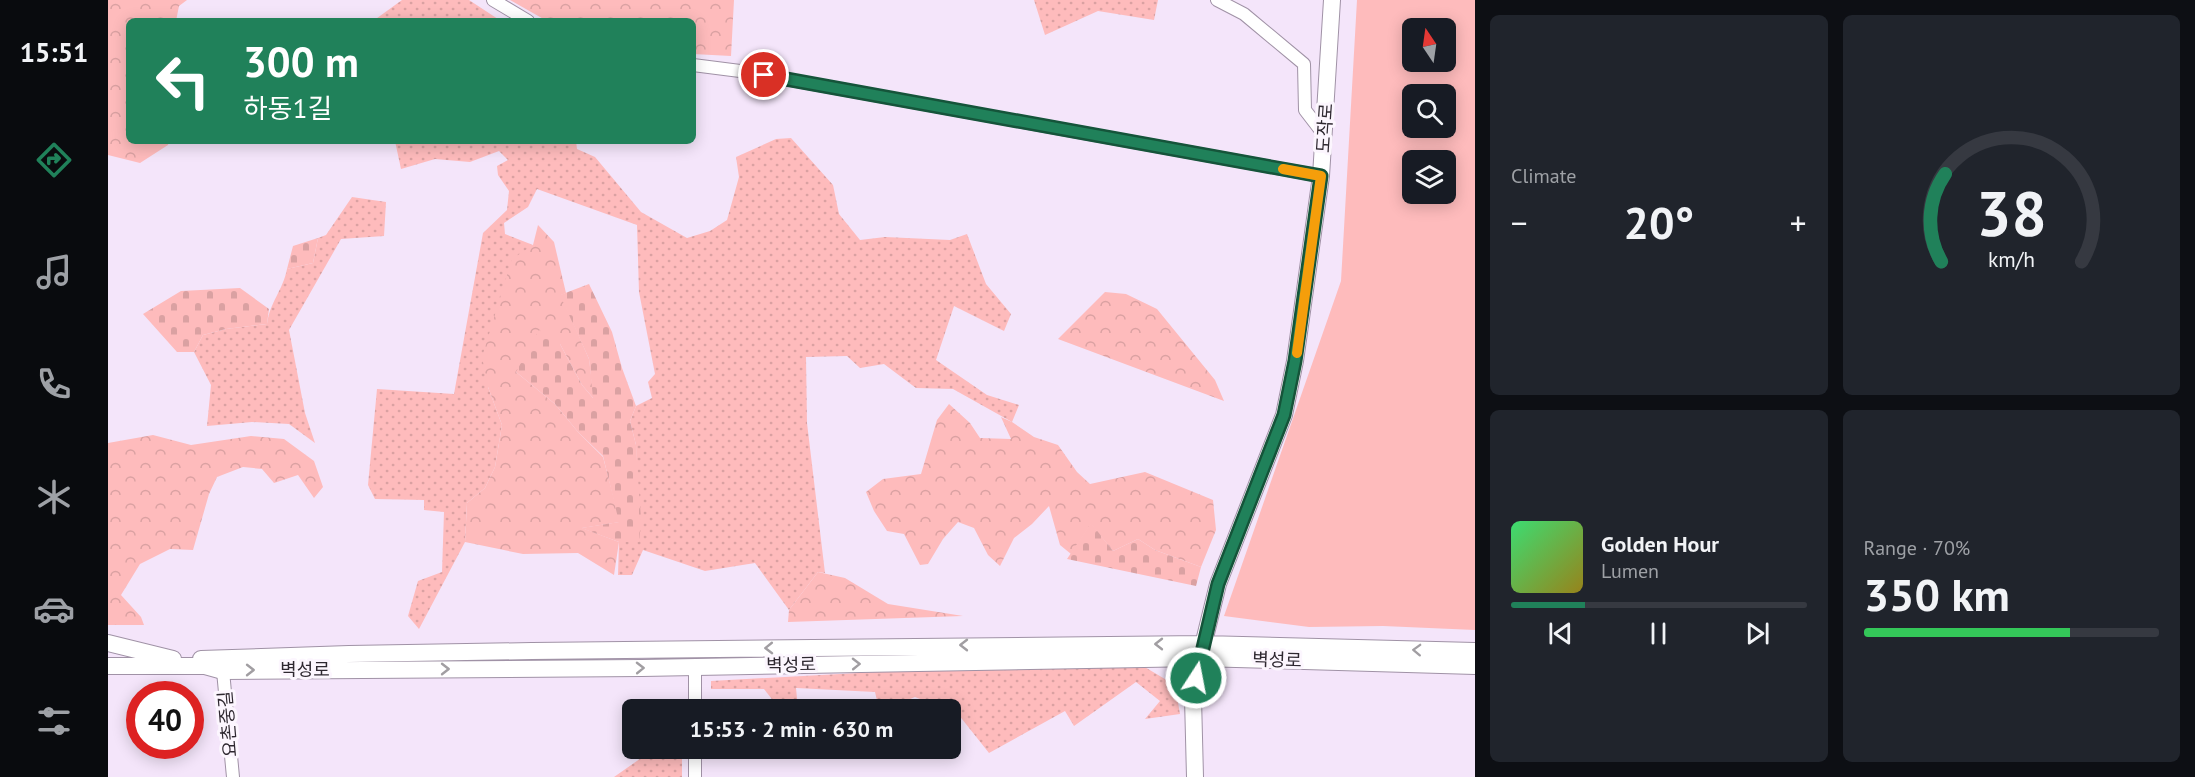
<!DOCTYPE html>
<html lang="en">
<head>
<meta charset="utf-8">
<style>
  body { margin:0; font-family:"PT Sans","Noto Sans KR",sans-serif; background:#20242c; color:#f1f3f6; height:100vh; display:flex; flex-direction:column; font-size:22px; white-space:nowrap }
  * { box-sizing:border-box; margin:0 }
  p { font-size:20px; color:#9ea1a6 }
  .icon { flex:none; width:33px; height:33px; fill:none; stroke:currentColor; stroke-width:2; stroke-linecap:round; stroke-linejoin:round }
  .map { position:relative; flex:1; overflow:hidden }
  .panel { display:flex; flex-direction:column; gap:15px; padding:15px; background:#0d0f14; width:720px }
  .panel>* { flex:none }
  .hud { position:absolute; left:18px; top:18px; width:570px; height:126px; border-radius:9px; box-shadow:0 3px 15px #0003; background:#20815a; color:#fff; overflow:hidden }
  .needle { width:39px; rotate:347deg }
  .controls { position:absolute; left:1294px; top:18px; display:grid; gap:12px }
  .controls a { display:grid; place-items:center; width:54px; height:54px; border-radius:9px; background:#171b24; box-shadow:0 3px 15px #0003; font-size:30px }
  .speed { position:absolute; left:18px; top:681px; display:flex; gap:12px; font-size:30px; font-weight:700; text-align:center }
  .speed>* { display:grid; place-content:center; width:78px; height:78px; border-radius:50%; background:#171b24; box-shadow:0 3px 15px #0003; line-height:1 }
  .speed .limit { border:9px solid #d22; background:#fff; color:#111 }
  .pin { position:absolute; display:grid; place-items:center; width:51px; height:51px; color:#fff; margin:-26px; border:3px solid #fff; border-radius:50%; box-shadow:0 2px 6px #0007 }
  .me { position:absolute; width:66px; margin:-33px; rotate:11deg; stroke-linejoin:round; filter:drop-shadow(0 0 4px #0008) }
  .turn { display:flex; align-items:center; gap:21px; height:126px; padding:0 18px; font-size:27px }
  .turn .icon { width:78px; height:78px; stroke-width:2.5 }
  .turn b { display:block; font-size:42px; line-height:51px }
  .big { font-size:45px; font-weight:700; line-height:1.1 }
  .panel .card { flex:1; display:flex; flex-direction:column; justify-content:center; gap:9px; min-width:0; padding:0 21px; border-radius:9px; background:#20242c }
  .panel .dial { align-items:center; gap:0 }
  .dial svg { height:156px; overflow:visible; fill:none; stroke:#363941; stroke-width:7; stroke-linecap:round; text-anchor:middle }
  .dial text { fill:#f1f3f6; stroke:none }
  .song { display:flex; align-items:center; gap:18px }
  .cover { width:72px; height:72px; border-radius:9px; background:linear-gradient(135deg,hsl(140 70% 55%),hsl(50 70% 35%)) }
  .played { height:6px; border-radius:3px; background:linear-gradient(90deg,#20815a 25%,#363941 25%) }
  .keys { display:flex; justify-content:space-around; direction:ltr }
  .heat { display:flex; justify-content:space-between; align-items:center; font-size:33px; direction:ltr }
  .charge { height:9px; border-radius:4px; background:linear-gradient(90deg,#34c759 70%,#363941 0) }
  .panel .tiles { flex:1; display:grid; gap:15px; grid-template-columns:repeat(2,1fr) }
  .trip { position:absolute; left:514px; top:699px; width:339px; height:60px; border-radius:9px; background:#171b24; box-shadow:0 3px 15px #0003; font-weight:700; line-height:60px; text-align:center }
  main { display:flex; flex:1; min-height:0 }
  .tabs { display:flex; flex-direction:column; width:108px; justify-content:space-around; align-items:center; background:#090b0e; color:#9ea1a6 }
  .tabs .icon { width:42px; height:42px }
  .tabs .current { color:#20815a }
  .tabs b { font-size:27px; color:#f1f3f6 }
  .map>svg:first-child { display:block }
</style>
</head>
<body>
<main>
<nav class="tabs">
<b>15:51</b>
<svg class="icon current" aria-label="directions" viewBox="0 0 24 24"><path d="M12 3l9 9-9 9-9-9zM9 14v-3h6M13 9l2 2-2 2"/></svg>
<svg class="icon" aria-label="music" viewBox="0 0 24 24"><path d="M9 18V5l10-2v13"/><circle cx="6" cy="18" r="3"/><circle cx="16" cy="16" r="3"/></svg>
<svg class="icon" aria-label="phone" viewBox="0 0 24 24"><path d="M5 4h4l2 5-3 2q2 4 5 5l2-3 5 2v4C11 20 4 13 5 4z"/></svg>
<svg class="icon" aria-label="climate" viewBox="0 0 24 24"><path d="M12 3v18M4 7l16 10M4 17L20 7"/></svg>
<svg class="icon" aria-label="car" viewBox="0 0 24 24"><path d="M5 17H2v-5l4-1 3-4h7l3 4 3 1v5h-3M9 17h6M6 11h13"/><circle cx="7" cy="17" r="2"/><circle cx="17" cy="17" r="2"/></svg>
<svg class="icon" aria-label="filters" viewBox="0 0 24 24"><path d="M4 7h16M4 17h16"/><circle cx="9" cy="7" r="2"/><circle cx="15" cy="17" r="2"/></svg>
</nav>
<div class="map">
<svg width="1367" height="777" viewBox="0 0 1367 777">
  <defs>
    <pattern id="grass-dots" width="8" height="8" patternUnits="userSpaceOnUse" patternTransform="scale(1.5)"><rect width="8" height="8" fill="#febbbc"/><path d="M2 2h.1M6 6h.1" fill="none" stroke="#daa1a2" stroke-width="1.8" stroke-linecap="round"/></pattern>
    <pattern id="forest-crowns" width="20" height="18" patternUnits="userSpaceOnUse" patternTransform="scale(1.5)"><rect width="20" height="18" fill="#febbbc"/><path d="M2 6a3 3 0 1 1 6 0M12 15a3 3 0 1 1 6 0" fill="none" stroke="#daa1a2"/></pattern>
    <pattern id="cemetery-stones" width="16" height="16" patternUnits="userSpaceOnUse" patternTransform="scale(1.5)"><rect width="16" height="16" fill="#febbbc"/><path d="M2 7V4a2 2 0 0 1 4 0v3zM10 15v-3a2 2 0 0 1 4 0v3z" fill="#daa1a2"/></pattern>
  </defs>
  <rect width="100%" height="100%" fill="#f4e5fa"/>
  <!-- grass -->
  <path fill="url(#grass-dots)" d="M294,0H361L393,21H265Z
    M926,0H1050L1046,20L990,11L937,35Z
    M683,138L725,185L731,214L752,240L777,237L842,240L859,234L878,284L903,314L896,331L846,306L828,360L879,395L911,405L904,422L845,389L808,388L776,364L752,368L739,356L698,357L699,423L717,573L710,572L681,610L647,563L597,571L535,550L524,575H510L511,542H531L528,445L522,421L528,406L544,398L540,382L547,374L531,292L529,225L429,189L420,207L396,223L397,234L425,245L380,387L394,425L387,467L377,488L359,503L357,542L311,629L300,616L310,581L334,572L336,512L316,510V500L267,499L260,485L269,389L346,394L375,233L399,210L401,191L390,175L389,166L400,160L391,151L362,162L327,159L293,169L287,141H468L469,149L487,157L533,212L579,238L602,231L619,220L631,177L628,157L668,139Z
    M244,197L278,202L276,236L233,239L181,330L197,413L207,443L181,424L144,422L99,426L103,385L86,352L95,335L118,329L159,324C162,302 175,290 179,269L205,263L210,238L218,235Z
    M1035,666L1067,685L1072,714L1037,719L1052,701L1028,682L966,726L957,711L881,753L850,714L807,697L778,709H771L767,692L688,688L690,709L670,707L656,689H603V681L805,670L935,669Z
    M546,749H574V777H506Z"/>
  <!-- forest -->
  <path fill="url(#forest-crowns)" d="M0,0H79L71,6L68,21H21V141H61L60,145L32,163L0,155Z
    M402,0H626L623,56L585,54V21H439Z
    M430,225L446,242L458,293L453,295L481,359L486,399L474,385L452,344L408,372L447,404L470,432L495,457L512,522L474,528L511,542L506,575L470,553L415,554L357,542L359,503L377,488L387,467L394,425L380,387L374,357L404,259L425,245Z
    M997,292L1018,294L1049,309L1107,380L1116,401L950,339Z
    M841,404L862,423L872,438L903,439L893,417L904,422L926,437L950,445L969,472L982,484L1037,472L1105,500L1108,530L1093,567L1047,550L1030,539L1005,551L983,524L963,554L952,545L941,506L924,524L906,538L892,566L880,555L866,528L850,522L835,539L820,564L812,565L796,534L779,531L766,511L758,492L775,479L813,474L829,420Z
    M45,435L83,445L143,436L176,439L206,461L215,487L206,498L190,475L166,483L154,469L135,467L109,477L101,494L85,550L62,549L32,564L13,595L33,617L36,625H0V443Z
    M710,572L737,578L780,604L855,616L680,622L681,610Z"/>
  <!-- cemetery -->
  <path fill="url(#cemetery-stones)" d="M210,238L205,263L179,269L185,246Z
    M481,284L504,332L514,368L528,406L522,421L528,445L531,493L533,518L531,542H511L473,528L511,522L495,456L470,432L447,404L408,372L431,330L452,344L474,385L485,398L481,359L452,295Z
    M132,288L161,309L159,324L118,329L95,335L86,352H69L35,314L73,291Z
    M983,523L1005,551L1030,539L1047,550L1093,567L1088,586L959,559Z"/>
  <!-- pitch -->
  <path fill="#febbbc" fill-rule="evenodd" d="M1249,0H1367V630L1275,626L1201,627L1116,616L1233,281ZM1305,28H1338V62H1305ZM1305,94H1338V128H1305ZM1305,160H1338V194H1305Z"/>
  <g fill="none" stroke-linecap="round" stroke-linejoin="round">
    <defs>
      <path id="street" d="M385,0L420,21
        M1109,0L1136,14L1196,64L1197,110L1217,136
        M585,65L632,71L1213,176
        M115,671L125,777
        M587,710V667
        M587,777V748"/>
      <path id="secondary" d="M0,643L65,659
        M93,659L241,654L424,651L1095,644L1367,651
        M0,666H97L115,671L534,668L1092,658L1367,666
        M1087,777L1085,698L1092,658L1110,584L1176,415L1187,361L1213,176L1224,0"/>
    </defs>
    <!-- street casing -->
    <use href="#street" stroke="#a092a6" stroke-width="14"/>
    <!-- secondary casing -->
    <use href="#secondary" stroke="#a092a6" stroke-width="18"/>
    <!-- street -->
    <use href="#street" stroke="#fff" stroke-width="12"/>
    <!-- secondary -->
    <use href="#secondary" stroke="#fff" stroke-width="16"/>
  </g>
  <!-- one-way arrows -->
  <defs><path id="oneway-chevron" d="M-2-3.5L2.5 0L-2 3.5" fill="none" stroke-width="1.6" stroke-linecap="round" stroke-linejoin="round" transform="scale(1.5)"/></defs>
  <g stroke="#a19ea2">
    <use href="#oneway-chevron" transform="translate(1051 644) rotate(180)"/>
    <use href="#oneway-chevron" transform="translate(856 645) rotate(180)"/>
    <use href="#oneway-chevron" transform="translate(661 648) rotate(179)"/>
    <use href="#oneway-chevron" transform="translate(1309 650) rotate(-178)"/>
    <use href="#oneway-chevron" transform="translate(748 664) rotate(-1)"/>
    <use href="#oneway-chevron" transform="translate(532 668) rotate(-1)"/>
    <use href="#oneway-chevron" transform="translate(337 669)"/>
    <use href="#oneway-chevron" transform="translate(142 670)"/>
  </g>
  <g fill="none" stroke-linecap="round" stroke-linejoin="round">
    <defs>
      <path id="route" d="M656,75L1213,176L1187,361L1176,415L1110,584L1088,678"/>
    </defs>
    <!-- route casing -->
    <use href="#route" stroke="#15543a" stroke-width="15"/>
    <!-- route -->
    <use href="#route" stroke="#20815a" stroke-width="10"/>
    <!-- slow -->
    <path stroke="#f59e0b" stroke-width="10" d="M1175,169L1213,176L1189,353"/>
  </g>
  <g text-anchor="middle" stroke-width="6" stroke-linejoin="round" paint-order="stroke">
    <!-- street labels -->
    <g font-size="18" fill="#2e2830" stroke="#fcf6fe">
      <text transform="translate(1217 128) rotate(-86)" y="6">도작로</text>
      <text transform="translate(1169 660) rotate(2)" y="6">벽성로</text>
      <text transform="translate(683 665) rotate(-1)" y="6">벽성로</text>
      <text x="197" y="676">벽성로</text>
      <text transform="translate(120 724) rotate(-95)" y="6">요촌중길</text>
    </g>
  </g>
</svg>
<div class="controls">
<a><svg class="needle" viewBox="-14 -14 28 28"><path d="M0-13l5 13h-10z" fill="#e53935"/><path d="M0 13l5-13h-10z" fill="#9ea1a6"/></svg></a>
<a><svg class="icon" aria-label="search" viewBox="0 0 24 24"><circle cx="10" cy="10" r="6"/><path d="M15 15l6 6"/></svg></a>
<a><svg class="icon" aria-label="layers" viewBox="0 0 24 24"><path d="M12 4l9 5-9 5-9-5zM3 14l9 5 9-5"/></svg></a>
</div>
<div class="speed"><div class="limit">40</div></div>
<div class="pin" style="left:656px;top:75px;background:#d93025"><svg class="icon" aria-label="arrive" viewBox="0 0 24 24"><path d="M6 21V4h12l-3 4 3 4H6"/></svg></div>
<svg class="me" style="left:1088px;top:678px" viewBox="-20 -20 40 40"><circle r="17" fill="#20815a" stroke="#fff" stroke-width="3"/><path d="M0-11L8 9 0 5-8 9z" fill="#fff"/></svg>
<div class="trip">15:53 · 2 min · 630 m</div>
<div class="hud">
<div class="turn"><svg class="icon" aria-label="left" viewBox="0 0 24 24"><path d="M17 20v-9H6M10 6l-5 5 5 5"/></svg><div><b>300 m</b>하동1길</div></div>
</div>
</div>
<section class="panel">
<div class="tiles">
<div class="card"><p>Climate</p>
<div class="heat"><a>−</a><b class="big">20°</b><a>+</a></div>
</div>
<div class="card dial"><svg viewBox="0 0 100 80">
<path d="M14 69A42 42 0 1 1 86 69"/>
<path d="M14 69A42 42 0 0 1 16 24" stroke="#20815a"/>
<text x="50" y="56" font-size="32" font-weight="700">38</text>
<text x="50" y="72" font-size="11">km/h</text>
</svg></div>
<div class="card">
<div class="song"><i class="cover"></i><div><b>Golden Hour</b><p>Lumen</p></div></div>
<div class="played"></div>
<div class="keys"><svg class="icon" aria-label="previous" viewBox="0 0 24 24"><path d="M18 5L8 12l10 7zM5 5v14"/></svg><svg class="icon" aria-label="pause" viewBox="0 0 24 24"><path d="M8 5v14M16 5v14"/></svg><svg class="icon" aria-label="next" viewBox="0 0 24 24"><path d="M6 5l10 7-10 7zM19 5v14"/></svg></div>
</div>
<div class="card"><p>Range · 70%</p><b class="big">350 km</b><div class="charge"></div></div>
</div>
</section>
</main>
</body>
</html>
